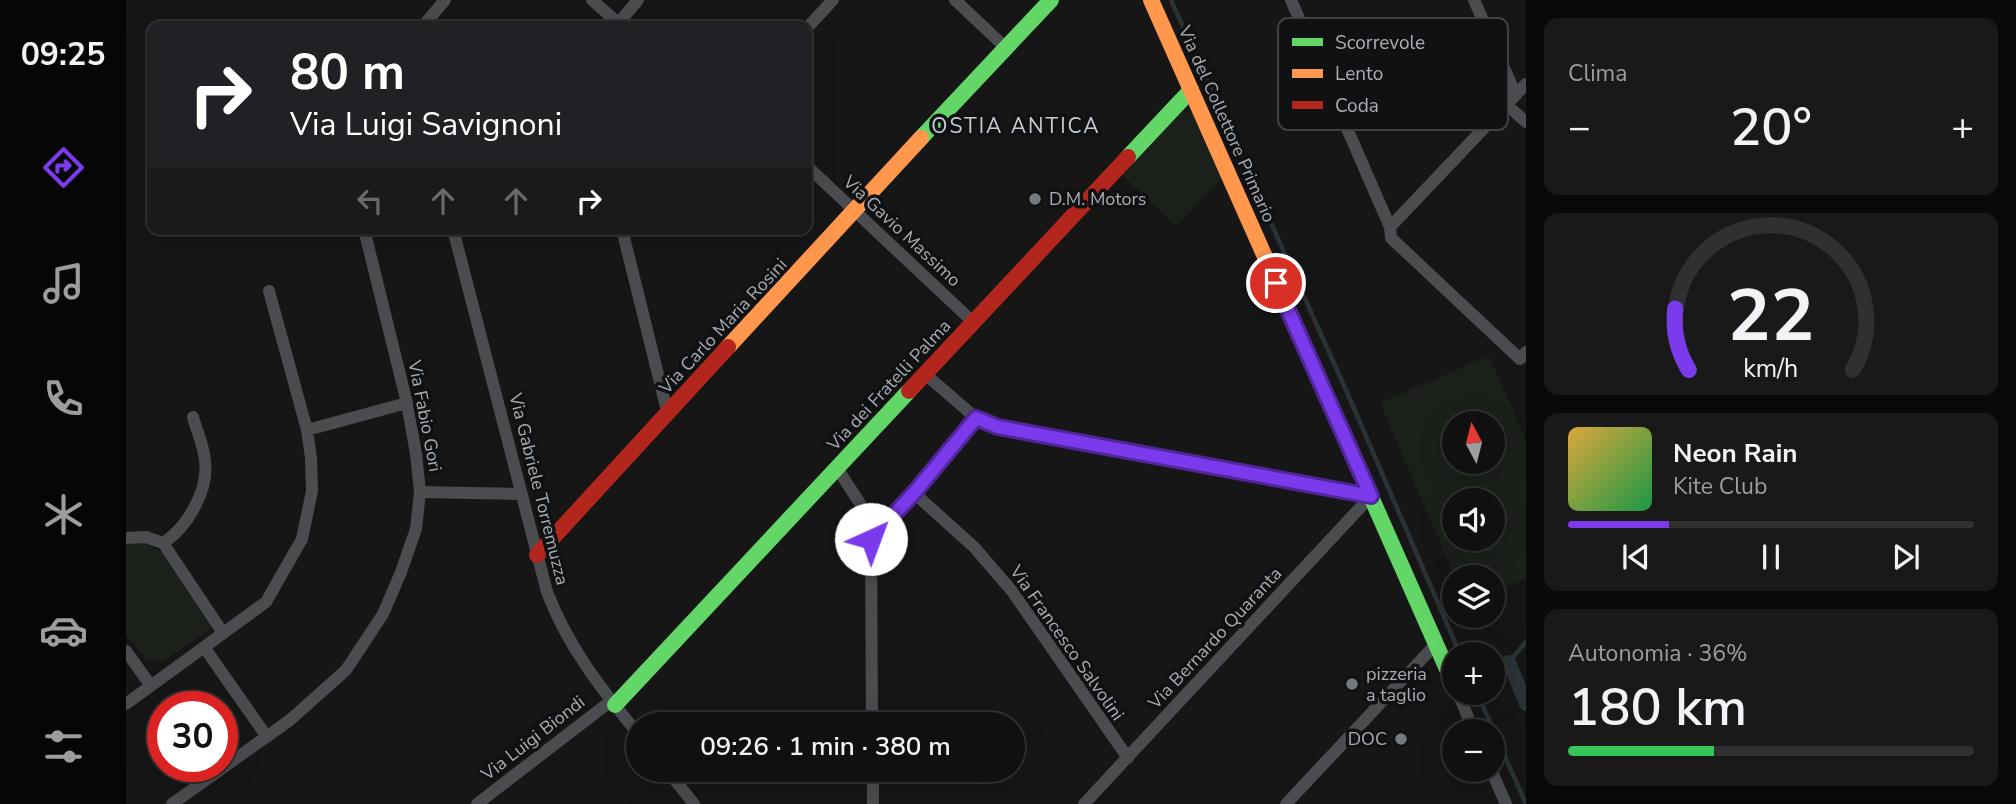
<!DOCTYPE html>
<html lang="it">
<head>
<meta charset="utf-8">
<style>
  body { margin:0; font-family:"Nunito Sans",sans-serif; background:#191919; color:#f1f3f6; height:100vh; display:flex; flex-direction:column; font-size:26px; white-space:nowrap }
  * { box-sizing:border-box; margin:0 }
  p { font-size:23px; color:#9c9d9f }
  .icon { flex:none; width:38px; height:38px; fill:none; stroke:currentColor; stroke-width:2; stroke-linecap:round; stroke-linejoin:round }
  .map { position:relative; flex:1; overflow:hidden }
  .panel { display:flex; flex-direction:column; gap:18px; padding:18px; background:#090909; width:490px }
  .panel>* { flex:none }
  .guide { position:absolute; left:21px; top:21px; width:665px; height:214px; border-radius:14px; box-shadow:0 7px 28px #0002,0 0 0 2px #303030; background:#202124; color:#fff; overflow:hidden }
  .needle { width:46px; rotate:353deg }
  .fabs { position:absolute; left:1316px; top:411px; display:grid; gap:14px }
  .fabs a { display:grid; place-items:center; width:63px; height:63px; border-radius:50%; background:#101010; box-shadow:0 7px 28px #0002,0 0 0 2px #303030; font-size:35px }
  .speed { position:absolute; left:21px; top:691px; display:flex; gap:14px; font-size:35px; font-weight:700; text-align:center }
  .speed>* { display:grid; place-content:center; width:91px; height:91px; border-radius:50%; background:#101010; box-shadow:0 7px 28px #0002,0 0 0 2px #303030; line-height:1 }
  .speed .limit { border:10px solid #d22; background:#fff; color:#111 }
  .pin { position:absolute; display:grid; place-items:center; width:60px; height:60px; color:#fff; margin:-30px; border:4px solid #fff; border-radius:50%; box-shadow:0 2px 7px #0007 }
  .me { position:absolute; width:77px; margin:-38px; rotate:43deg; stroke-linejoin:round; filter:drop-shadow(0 0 5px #0008) }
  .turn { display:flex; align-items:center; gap:24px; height:147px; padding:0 28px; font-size:32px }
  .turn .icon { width:91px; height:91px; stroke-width:2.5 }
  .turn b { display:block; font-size:49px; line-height:60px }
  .lanes { display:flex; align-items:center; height:66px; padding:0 28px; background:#0003; justify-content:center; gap:35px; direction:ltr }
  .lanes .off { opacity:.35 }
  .big { font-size:52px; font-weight:600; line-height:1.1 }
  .panel .widget { flex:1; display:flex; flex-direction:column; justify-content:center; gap:10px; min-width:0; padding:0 24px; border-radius:14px; background:#191919 }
  .panel .dial { align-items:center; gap:0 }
  .dial svg { height:182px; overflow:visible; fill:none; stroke:#303030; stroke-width:7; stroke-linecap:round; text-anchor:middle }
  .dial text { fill:#f1f3f6; stroke:none }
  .song { display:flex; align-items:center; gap:21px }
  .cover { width:84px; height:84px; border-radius:10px; background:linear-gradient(135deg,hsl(40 70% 55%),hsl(140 70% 35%)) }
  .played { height:7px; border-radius:4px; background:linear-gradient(90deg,#7c3aed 25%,#303030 25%) }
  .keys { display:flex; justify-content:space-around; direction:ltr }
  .heat { display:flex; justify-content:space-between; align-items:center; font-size:38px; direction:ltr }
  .charge { height:10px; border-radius:5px; background:linear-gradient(90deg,#34c759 36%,#303030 0) }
  .trip { position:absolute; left:500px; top:712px; width:399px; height:70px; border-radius:35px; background:#101010; box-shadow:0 7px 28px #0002,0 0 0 2px #303030; font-weight:600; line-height:70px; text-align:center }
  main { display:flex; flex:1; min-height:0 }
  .menu { display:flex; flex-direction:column; width:126px; justify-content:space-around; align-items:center; background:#060606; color:#9c9d9f }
  .menu .icon { width:49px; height:49px }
  .menu .current { color:#7c3aed }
  .menu b { font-size:32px; color:#f1f3f6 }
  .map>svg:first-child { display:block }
</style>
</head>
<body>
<main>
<nav class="menu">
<b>09:25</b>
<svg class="icon current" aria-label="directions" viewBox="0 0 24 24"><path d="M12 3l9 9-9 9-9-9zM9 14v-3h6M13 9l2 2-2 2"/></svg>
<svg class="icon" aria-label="music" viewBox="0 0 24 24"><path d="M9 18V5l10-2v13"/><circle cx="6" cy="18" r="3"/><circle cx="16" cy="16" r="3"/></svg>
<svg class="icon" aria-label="phone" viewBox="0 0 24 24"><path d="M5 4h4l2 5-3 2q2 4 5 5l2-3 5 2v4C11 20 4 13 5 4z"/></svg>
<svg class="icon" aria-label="climate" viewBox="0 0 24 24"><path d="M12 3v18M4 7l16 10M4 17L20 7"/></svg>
<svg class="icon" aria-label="car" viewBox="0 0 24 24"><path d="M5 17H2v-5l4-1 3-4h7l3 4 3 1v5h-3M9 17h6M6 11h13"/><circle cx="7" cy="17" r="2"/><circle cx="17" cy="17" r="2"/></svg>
<svg class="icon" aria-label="filters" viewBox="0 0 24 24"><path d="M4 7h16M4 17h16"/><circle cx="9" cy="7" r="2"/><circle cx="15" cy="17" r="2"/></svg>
</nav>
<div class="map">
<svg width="1400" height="804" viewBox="0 0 1400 804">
  <rect width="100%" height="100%" fill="#161616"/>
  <!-- green -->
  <path fill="#1b201b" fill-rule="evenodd" d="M1053,112L1066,113L1096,179L1050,226L994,173Z
    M1363,356L1400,440V579L1367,593V578L1329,577L1254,403ZM1328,424H1367V462H1328ZM1328,500H1367V539H1328Z
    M0,543H19L39,554L88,627L36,662L20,659L0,635Z"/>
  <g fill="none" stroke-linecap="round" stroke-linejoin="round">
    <!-- stream -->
    <path stroke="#2b3236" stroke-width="4.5" d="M1045,0L1220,390L1334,654
      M1367,681L1400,642
      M1351,693L1400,804"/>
    <!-- canal -->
    <path stroke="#2b3236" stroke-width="14" d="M1383,662L1400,704"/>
    <!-- street -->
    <path stroke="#4b4c4f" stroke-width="12" d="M466,0L492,23
      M829,0L879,47
      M1165,0L1264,227L1265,238L1394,359L1400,352
      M1348,0L1390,95
      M297,26L319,0
      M490,26L512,0
      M681,28L707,0
      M1381,105L1400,122
      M681,166L847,322
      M1264,227L1400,84
      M327,229L421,592C442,647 476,690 513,735
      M496,229L542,415
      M799,374L850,418L872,427L1245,496
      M181,430L281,403
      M711,468L735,505L745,539L746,724
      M294,492L396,494
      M788,493L848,547L886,591L1002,758
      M0,538L20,537L37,543L97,633
      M745,539L788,493L850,418
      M37,543C61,528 83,490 79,461C78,446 71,432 67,417
      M78,647L141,737
      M0,651L25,686
      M1332,693L1348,732
      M0,704L140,602L176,539L186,491L185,458L181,430L143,291
      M541,770L568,804
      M747,770V804
      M1365,770L1380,804
      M46,804L164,720L220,670L257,614L275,572L290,529L294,492L290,454L281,403L238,229
      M351,804L485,701
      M958,804L1245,496
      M1160,804L1309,645"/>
    <!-- fast -->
    <path stroke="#63d668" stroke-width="16" d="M795,138L925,0
      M1002,157L1065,90
      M1171,329L1328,685
      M489,705L783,391"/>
    <!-- slow -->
    <path stroke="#ff974d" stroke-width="16" d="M1025,0L1171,329
      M602,347L795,138"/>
    <!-- jam -->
    <path stroke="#b3261e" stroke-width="16" d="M783,391L1002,157
      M411,555L602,347"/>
  </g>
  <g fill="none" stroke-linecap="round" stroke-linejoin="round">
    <defs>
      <path id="route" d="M745,539L788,493L850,418L872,427L1245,496L1150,283"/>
    </defs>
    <!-- route casing -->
    <use href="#route" stroke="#51269a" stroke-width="18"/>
    <!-- route -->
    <use href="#route" stroke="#7c3aed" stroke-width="12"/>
  </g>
  <!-- markers -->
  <g fill="#76797d" stroke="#101112" stroke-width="2.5">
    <circle cx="909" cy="199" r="7"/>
    <circle cx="1226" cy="684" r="7"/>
    <circle cx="1275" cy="739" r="7"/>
  </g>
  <g text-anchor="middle" stroke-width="7" stroke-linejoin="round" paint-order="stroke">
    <!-- street labels -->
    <g font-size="18" fill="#a9aeb5" stroke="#101112">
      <text transform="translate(1101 124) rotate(66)" y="6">Via del Collettore Primario</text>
      <text transform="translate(776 231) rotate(43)" y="6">Via Gavio Massimo</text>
      <text transform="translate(597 326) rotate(-47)" y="6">Via Carlo Maria Rosini</text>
      <text transform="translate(763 385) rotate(-47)" y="6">Via dei Fratelli Palma</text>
      <text transform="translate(299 416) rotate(79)" y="6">Via Fabio Gori</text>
      <text transform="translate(413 489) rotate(76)" y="6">Via Gabriele Torremuzza</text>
      <text transform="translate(1089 638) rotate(-47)" y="6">Via Bernardo Quaranta</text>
      <text transform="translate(941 643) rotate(55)" y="6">Via Francesco Salvolini</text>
      <text transform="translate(407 738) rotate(-38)" y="6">Via Luigi Biondi</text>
    </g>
    <!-- poi labels -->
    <g font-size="18" fill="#a9aeb5" stroke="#101112" text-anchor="start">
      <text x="923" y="205">D.M. Motors</text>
      <text x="1240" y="680">pizzeria<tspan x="1240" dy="21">a taglio</tspan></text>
      <text x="1261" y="745" text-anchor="end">DOC</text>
    </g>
    <!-- quarter labels -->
    <g font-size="21" letter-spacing="2" fill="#c9cdd2" stroke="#101112">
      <text x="890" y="133">OSTIA ANTICA</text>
    </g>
  </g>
  <!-- legend -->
  <rect x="1152" y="18" width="230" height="112" rx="10" fill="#101112" stroke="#3e4043" stroke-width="2"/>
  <rect x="1166" y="38" width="31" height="8" fill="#63d668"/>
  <rect x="1166" y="69" width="31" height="9" fill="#ff974d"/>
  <rect x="1166" y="101" width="31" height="8" fill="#b3261e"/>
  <g font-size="19" fill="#a9aeb5">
    <text x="1209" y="49">Scorrevole</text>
    <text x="1209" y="80">Lento</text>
    <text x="1209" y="112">Coda</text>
  </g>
</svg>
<div class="fabs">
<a><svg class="needle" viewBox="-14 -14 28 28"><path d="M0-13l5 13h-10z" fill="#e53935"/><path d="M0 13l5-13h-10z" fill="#9c9d9f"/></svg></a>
<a><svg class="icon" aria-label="sound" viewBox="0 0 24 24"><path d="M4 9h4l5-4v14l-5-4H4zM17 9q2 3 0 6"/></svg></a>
<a><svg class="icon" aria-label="layers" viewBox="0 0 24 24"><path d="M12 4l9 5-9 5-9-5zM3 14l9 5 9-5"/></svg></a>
<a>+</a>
<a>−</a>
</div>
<div class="speed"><div class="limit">30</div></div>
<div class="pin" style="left:1150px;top:283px;background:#d93025"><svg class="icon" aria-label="arrive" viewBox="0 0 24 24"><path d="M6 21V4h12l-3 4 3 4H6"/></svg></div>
<svg class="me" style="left:745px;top:539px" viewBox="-20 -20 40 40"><circle r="19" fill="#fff"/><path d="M0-13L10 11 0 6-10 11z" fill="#7c3aed"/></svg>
<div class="trip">09:26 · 1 min · 380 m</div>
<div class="guide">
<div class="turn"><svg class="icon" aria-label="right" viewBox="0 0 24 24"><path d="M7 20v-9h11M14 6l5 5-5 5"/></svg><div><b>80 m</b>Via Luigi Savignoni</div></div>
<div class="lanes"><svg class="icon off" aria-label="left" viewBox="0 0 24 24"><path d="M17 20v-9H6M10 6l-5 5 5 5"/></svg><svg class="icon off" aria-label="ahead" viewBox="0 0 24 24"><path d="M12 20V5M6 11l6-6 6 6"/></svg><svg class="icon off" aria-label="ahead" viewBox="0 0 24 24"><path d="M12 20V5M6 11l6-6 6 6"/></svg><svg class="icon" aria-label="right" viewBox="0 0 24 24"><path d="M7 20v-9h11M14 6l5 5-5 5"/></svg></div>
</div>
</div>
<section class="panel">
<div class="widget"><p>Clima</p>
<div class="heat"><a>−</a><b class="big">20°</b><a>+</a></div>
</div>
<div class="widget dial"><svg viewBox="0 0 100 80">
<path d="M14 69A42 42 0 1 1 86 69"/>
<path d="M14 69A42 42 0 0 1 8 42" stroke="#7c3aed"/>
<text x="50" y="56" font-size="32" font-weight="700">22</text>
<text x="50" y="72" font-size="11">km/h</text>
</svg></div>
<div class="widget">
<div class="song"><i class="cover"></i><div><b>Neon Rain</b><p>Kite Club</p></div></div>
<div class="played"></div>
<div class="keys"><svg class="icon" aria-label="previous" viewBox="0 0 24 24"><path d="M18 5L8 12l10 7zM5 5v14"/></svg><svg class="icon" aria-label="pause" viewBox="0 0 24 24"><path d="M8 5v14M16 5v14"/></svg><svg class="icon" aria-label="next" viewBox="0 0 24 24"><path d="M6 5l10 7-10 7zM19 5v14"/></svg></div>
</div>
<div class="widget"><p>Autonomia · 36%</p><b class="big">180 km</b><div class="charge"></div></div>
</section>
</main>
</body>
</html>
